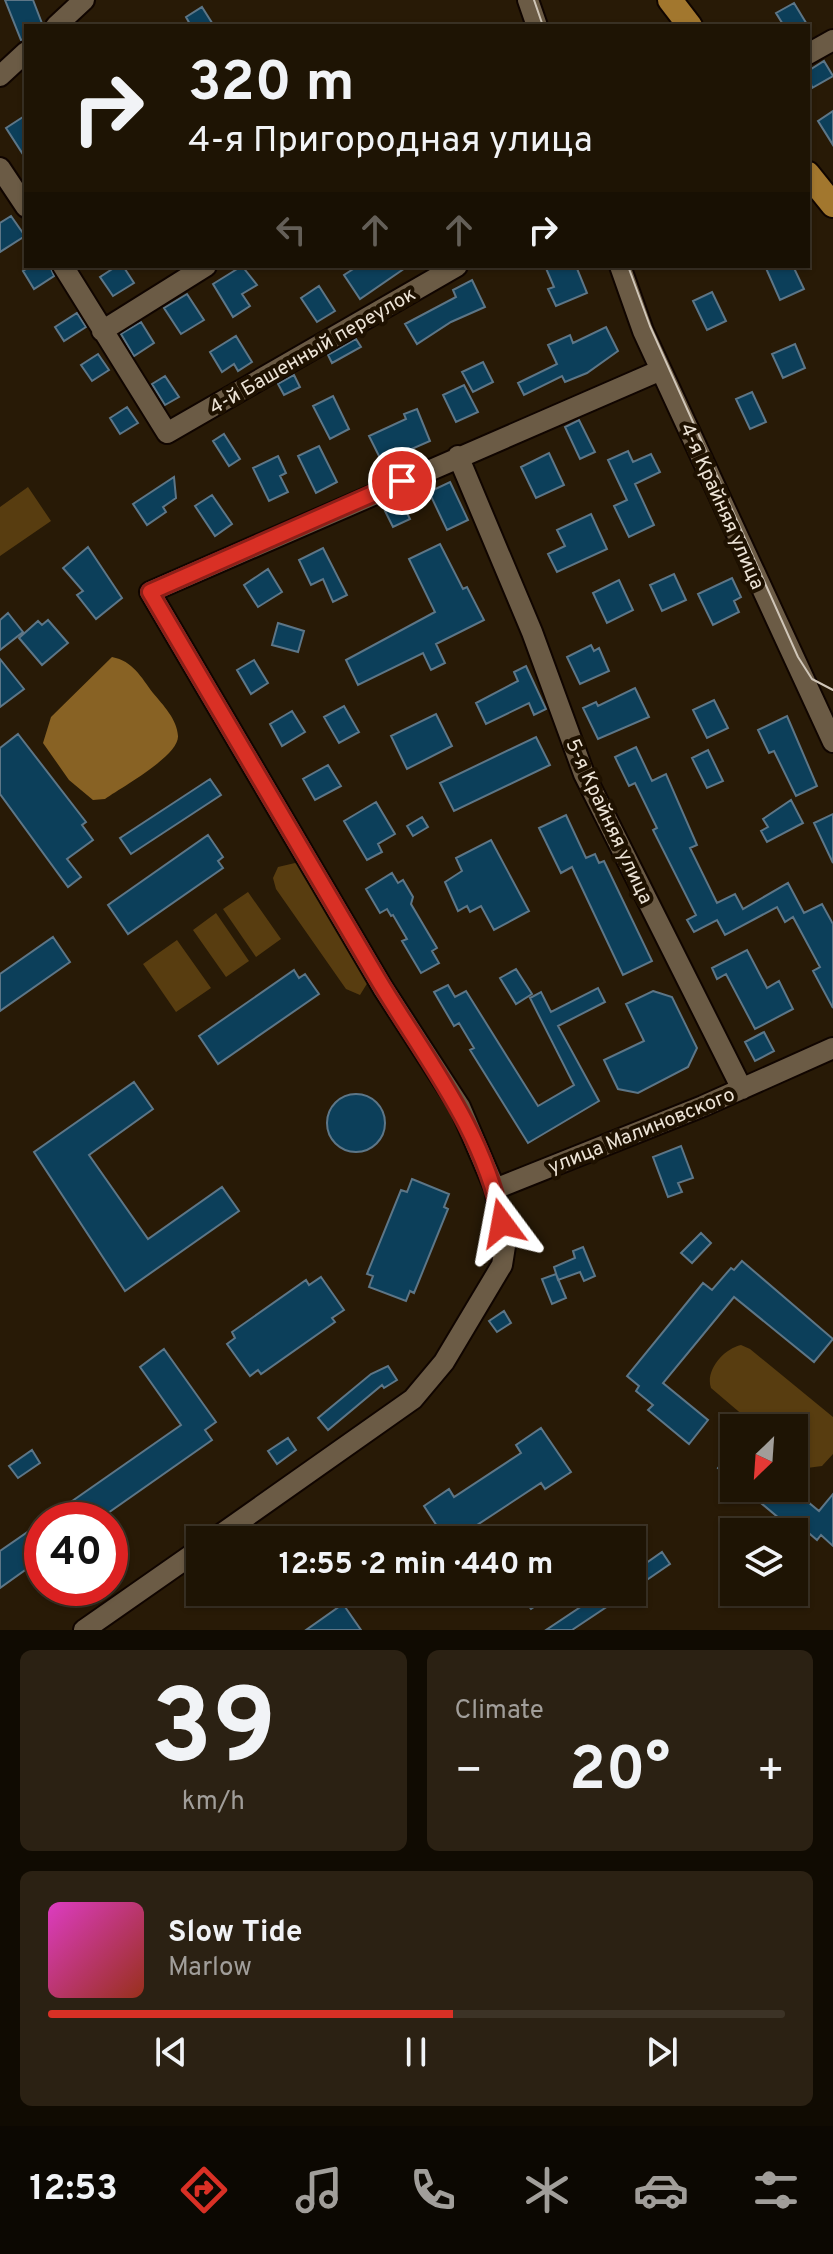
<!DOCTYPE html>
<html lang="en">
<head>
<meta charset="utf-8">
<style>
  body { margin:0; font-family:Overpass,sans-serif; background:#2b2113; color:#f1f3f6; height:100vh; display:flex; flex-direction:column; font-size:30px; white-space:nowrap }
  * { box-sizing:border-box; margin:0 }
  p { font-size:26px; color:#a19e9a }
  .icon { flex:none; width:44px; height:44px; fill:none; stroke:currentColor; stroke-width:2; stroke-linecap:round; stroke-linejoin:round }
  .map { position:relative; height:1630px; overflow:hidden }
  .sheet { display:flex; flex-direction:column; gap:20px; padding:20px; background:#100b02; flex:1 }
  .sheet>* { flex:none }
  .guide { position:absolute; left:24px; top:24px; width:786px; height:244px; border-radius:0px; box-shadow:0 2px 6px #0004,0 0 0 2px #3c3326; background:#1e1404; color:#f1f3f6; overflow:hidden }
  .needle { width:52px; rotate:205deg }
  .tools { position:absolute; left:720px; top:1414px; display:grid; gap:16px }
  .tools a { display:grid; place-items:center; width:88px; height:88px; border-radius:0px; background:#1e1404; box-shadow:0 2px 6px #0004,0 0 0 2px #3c3326; font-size:40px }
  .speed { position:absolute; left:24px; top:1502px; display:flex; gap:16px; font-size:40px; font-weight:700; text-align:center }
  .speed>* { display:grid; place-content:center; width:104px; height:104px; border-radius:50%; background:#1e1404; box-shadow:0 2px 6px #0004,0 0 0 2px #3c3326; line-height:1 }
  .speed .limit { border:12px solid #d22; background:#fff; color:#111 }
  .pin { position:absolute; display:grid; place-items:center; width:68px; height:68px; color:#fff; margin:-34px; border:4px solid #fff; border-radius:50%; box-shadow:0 2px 8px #0007 }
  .me { position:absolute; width:88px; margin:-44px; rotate:347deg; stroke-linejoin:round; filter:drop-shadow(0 0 6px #0008) }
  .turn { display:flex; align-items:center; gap:28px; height:168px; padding:0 32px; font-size:36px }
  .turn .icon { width:104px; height:104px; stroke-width:2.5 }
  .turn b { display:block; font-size:56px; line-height:68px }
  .lanes { display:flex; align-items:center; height:76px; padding:0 32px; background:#0003; justify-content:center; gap:40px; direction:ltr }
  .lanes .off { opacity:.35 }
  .big { font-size:60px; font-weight:700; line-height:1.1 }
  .sheet .card { flex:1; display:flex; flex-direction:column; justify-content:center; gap:12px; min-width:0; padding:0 28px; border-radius:12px; background:#2b2113 }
  .sheet .dial { align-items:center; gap:0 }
  .dial b { font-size:104px; line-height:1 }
  .song { display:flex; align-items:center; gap:24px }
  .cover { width:96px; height:96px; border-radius:12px; background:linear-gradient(135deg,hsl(310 70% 55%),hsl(10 70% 35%)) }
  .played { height:8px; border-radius:4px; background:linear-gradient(90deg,#d93025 55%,#3c3326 55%) }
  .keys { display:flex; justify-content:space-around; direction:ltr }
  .heat { display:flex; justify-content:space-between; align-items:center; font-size:44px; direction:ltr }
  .sheet .tiles { flex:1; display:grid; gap:20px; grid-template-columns:1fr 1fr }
  .card:last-child { grid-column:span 2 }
  .trip { position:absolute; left:186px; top:1526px; width:460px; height:80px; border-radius:0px; background:#1e1404; box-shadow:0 2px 6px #0004,0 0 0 2px #3c3326; font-weight:700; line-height:80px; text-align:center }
  .tab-bar { display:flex; height:128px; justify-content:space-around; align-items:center; background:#0c0802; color:#a19e9a }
  .tab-bar .icon { width:56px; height:56px }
  .tab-bar .selected { color:#d93025 }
  .tab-bar b { font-size:36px; color:#f1f3f6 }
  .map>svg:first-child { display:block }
</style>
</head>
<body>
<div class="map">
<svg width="833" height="1630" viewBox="0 0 833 1630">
  <rect width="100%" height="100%" fill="#281a06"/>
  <!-- green -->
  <path fill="#583d10" d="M28,487L51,521L0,556V507Z
    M295,863L300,865L368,982L360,995L346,989L276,889L273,878L278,867Z
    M248,892L281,939L256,957L223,909Z
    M216,913L249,961L226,977L193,930Z
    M177,940L211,988L176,1012L143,964Z
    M741,1345L750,1349L833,1417V1454L822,1466L807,1468L794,1458V1428H758L711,1388C705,1371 723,1349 741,1345Z"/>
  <!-- water -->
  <path fill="#886224" d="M112,657C133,661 141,677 153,693C163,705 177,719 178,736C179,756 122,787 105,799L93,800L69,780L43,743L51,717Z"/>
  <!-- building -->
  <path fill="#0c3f5a" stroke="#5d7687" stroke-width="2" d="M5,0H33L43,26H26V39L21,40Z
    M794,3L808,26H784L776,13Z
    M202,7L214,26H191L186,17Z
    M824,61L833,76L812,88L808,71Z
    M833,111V145L818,121Z
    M26,115V159L6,128Z
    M11,216L25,236L0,252V223Z
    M31,266H50L54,276L34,289L23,271Z
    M117,266H123L134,283L113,296L100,277Z
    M242,266L257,285L242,294L250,306L233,317L213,284Z
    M358,266H408L360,299L344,275Z
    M545,266H576L587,293L556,306L548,289L554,287Z
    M765,266H793L804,289L780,300Z
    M472,280L485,307L451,322L417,344L405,324L456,297L453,290Z
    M319,286L335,311L317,322L301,298Z
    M712,292L726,321L707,330L693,301Z
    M187,294L204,320L181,334L164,308Z
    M77,313L86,327L64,341L55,327Z
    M141,322L154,343L134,356L121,334Z
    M606,327L618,351L587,373L565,382L562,376L524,395L518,383L557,364L548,345L570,335L573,343Z
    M236,336L252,362L238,371L234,364L222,372L210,352Z
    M356,339L361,347L332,363L328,355Z
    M795,344L805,368L783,378L772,354Z
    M98,354L109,370L92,381L81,365Z
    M483,362L493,382L473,392L462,372Z
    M294,375L300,387L284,395L278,384Z
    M165,376L179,397L165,405L152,384Z
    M464,385L478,412L456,422L443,395Z
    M752,392L766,422L750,429L736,399Z
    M333,396L349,429L330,439L313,406Z
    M127,407L138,423L120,434L110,418Z
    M417,409L430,441L382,462L369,436L406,419L404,414Z
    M579,420L595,452L580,459L565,427Z
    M224,434L240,459L229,466L213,441Z
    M319,446L337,482L316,493L298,456Z
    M628,451L633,462L651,454L660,472L635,484L654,525L629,537L614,506L627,500L608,460Z
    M549,453L564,485L536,498L521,467Z
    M278,456L286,473L280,476L288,492L269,501L253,468Z
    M174,477L176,498L163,507L166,512L147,525L133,504Z
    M450,482L468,520L447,530L429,492Z
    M212,495L232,524L215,536L195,506Z
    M402,503L410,519L393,527L385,511Z
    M591,514L607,549L557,572L548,554L565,546L557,530Z
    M440,544L463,589L467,587L484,620L436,644L445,663L431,670L423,653L358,685L346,660L435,612L409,559Z
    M88,547L122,598L96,619L77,595L83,591L63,568Z
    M323,548L347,595L333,602L323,579L311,585L299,560Z
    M268,569L282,592L258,607L244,585Z
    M674,574L686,600L662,611L650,585Z
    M732,578L741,597L734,601L739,612L713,625L698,594Z
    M619,580L633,610L607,623L593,593Z
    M8,613L23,632L0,650V620Z
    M48,620L68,643L42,665L19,638L38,621L42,625Z
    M278,623L304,631L298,652L272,645Z
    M591,645L594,651L599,648L609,671L580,684L567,657Z
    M0,659L24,689L0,707Z
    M254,660L268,683L251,694L237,670Z
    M526,666L546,709L534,715L529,703L486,724L476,703L518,681L514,672Z
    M635,688L649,717L598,739L583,708L596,702L598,706Z
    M714,700L728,728L707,738L693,710Z
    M344,706L359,732L339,743L324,717Z
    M292,711L305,732L282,746L270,724Z
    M436,714L452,746L407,769L391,736Z
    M787,716L817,786L796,796L774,751L769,753L758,730Z
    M18,734L86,822L82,825L93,840L67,859L81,877L68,887L0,794V748Z
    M536,737L550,765L454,811L440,783Z
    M636,747L652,781L666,774L697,845L690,848L717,903L735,894L743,909L788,883L804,913L822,904L833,924V1008L813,971L820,967L793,917L785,922L777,907L725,935L717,920L694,932L687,920L696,915L653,830L657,828L635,783L629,786L615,757Z
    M708,750L723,781L707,788L692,758Z
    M328,765L341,786L315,800L303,779Z
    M210,779L221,795L131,854L120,838Z
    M791,800L803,823L767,842L761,831L768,827L763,819Z
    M376,802L395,834L378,844L382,852L367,860L344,821Z
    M833,814V863L814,823Z
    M566,815L586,858L595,854L599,863L604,861L652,961L623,975L572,867L561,873L539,828Z
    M422,817L428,827L413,836L407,826Z
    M208,835L223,857L218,861L223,868L128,934L108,905Z
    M491,840L529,911L494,930L481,906L470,912L467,906L458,911L445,882L462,871L456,858Z
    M392,873L398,883L403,880L413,897L411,904L437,948L432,951L439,963L421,973L402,941L407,939L393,915L391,916L387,909L380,913L366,889Z
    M53,937L70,962L0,1011V974Z
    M747,950L767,988L779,981L793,1009L755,1029L726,974L717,979L712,968Z
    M516,969L532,994L516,1004L500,978Z
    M294,970L299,978L305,974L319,994L218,1064L199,1036Z
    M448,985L455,997L466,991L538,1106L574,1085L530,998L541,992L551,1012L598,988L605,1002L558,1026L599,1101L528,1143L470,1050L474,1048L459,1023L454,1026L434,992Z
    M653,991L672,997L697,1048L688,1067L638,1093L618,1089L604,1060L644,1041L626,1004Z
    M764,1032L774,1051L755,1061L745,1042Z
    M134,1082L153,1109L89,1155L148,1239L222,1187L239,1211L125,1291L34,1152Z
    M327 1123a29 29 0 1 1 58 0a29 29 0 1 1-58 0Z
    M681,1146L693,1178L678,1183L682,1192L668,1197L653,1157Z
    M412,1179L449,1194L444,1207L448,1209L414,1293L410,1291L406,1301L369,1287L373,1276L367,1274L401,1190L407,1192Z
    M701,1233L711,1243L692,1263L681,1253Z
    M583,1247L595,1276L584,1281L580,1272L558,1280L554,1267L575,1258L573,1251Z
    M742,1261L833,1339L814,1362L734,1297L663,1383L708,1420L689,1444L648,1410L653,1405L636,1391L639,1386L627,1376L703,1283L712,1290L731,1268L734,1270Z
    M556,1274L566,1298L552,1304L542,1279Z
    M321,1277L344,1310L332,1318L335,1322L261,1374L258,1370L250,1376L227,1344L235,1338L232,1332L306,1280L309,1285Z
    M504,1311L511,1323L497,1332L489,1321Z
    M164,1349L216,1422L205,1430L212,1440L98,1520H45L181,1425L140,1367Z
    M388,1366L397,1380L384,1388L382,1385L328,1430L318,1418L371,1374Z
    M541,1428L571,1472L545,1489L541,1483L474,1527L479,1533L468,1540H446L424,1506L449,1489L454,1497L521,1453L516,1445Z
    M288,1438L296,1450L277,1464L268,1451Z
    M734,1448V1481L718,1468Z
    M32,1450L40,1463L18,1478L9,1466Z
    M743,1488H791L819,1511L833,1494V1546L821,1535L817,1540L797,1523L792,1529Z
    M42,1522V1558L0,1588V1551Z
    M662,1552L670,1564L632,1590V1573Z
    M529,1592H556L531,1609L522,1597Z
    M603,1592H629L572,1630H546Z
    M343,1604L361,1630H306Z"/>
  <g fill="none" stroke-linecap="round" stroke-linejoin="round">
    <defs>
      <path id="minor" d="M528,0L537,26
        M56,26L84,0
        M808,54L833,40
        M0,76L26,52
        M0,168L26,207
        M63,266L167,433L457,266
        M620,266L643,331L833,742
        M102,331L206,266
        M458,456L532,632L584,774L742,1089
        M495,1189L460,1107L383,988L150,592L661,370
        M213,1540L413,1399L444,1362L502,1265L505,1246L495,1189L703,1106L833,1048
        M84,1630L200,1549"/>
      <path id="major" d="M670,0L690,26
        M808,174L833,205"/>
    </defs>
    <!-- minor casing -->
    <use href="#minor" stroke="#100500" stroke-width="24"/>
    <!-- major casing -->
    <use href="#major" stroke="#100500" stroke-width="28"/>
    <!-- minor -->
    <use href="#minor" stroke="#6b5b45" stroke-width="20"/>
    <!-- major -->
    <use href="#major" stroke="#a2772e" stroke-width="24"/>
    <!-- tram -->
    <path stroke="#d0c6b8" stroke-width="2" d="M534,0L543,26
      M628,266L650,326L798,657L812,679L833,690"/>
  </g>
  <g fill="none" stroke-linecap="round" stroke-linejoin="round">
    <defs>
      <path id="route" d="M402,481L150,592C225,720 300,848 376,976C424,1057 483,1128 502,1223"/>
    </defs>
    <!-- route casing -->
    <use href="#route" stroke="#8d1f18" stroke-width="20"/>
    <!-- route -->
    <use href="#route" stroke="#d93025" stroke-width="14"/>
  </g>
  <g text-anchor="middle" stroke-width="8" stroke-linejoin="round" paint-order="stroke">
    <!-- street labels -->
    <g font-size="20" fill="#ece3d6" stroke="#1e1100">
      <text transform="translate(312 350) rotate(-30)" y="7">4-й Башенный переулок</text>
      <text transform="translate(723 506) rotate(66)" y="7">4-я Крайняя улица</text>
      <text transform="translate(610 821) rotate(65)" y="7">5-я Крайняя улица</text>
      <text transform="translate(641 1130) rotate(-22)" y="7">улица Малиновского</text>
    </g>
  </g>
</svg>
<div class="tools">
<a><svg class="needle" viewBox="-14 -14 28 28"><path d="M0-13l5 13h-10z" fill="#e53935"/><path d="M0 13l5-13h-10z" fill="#a19e9a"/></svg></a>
<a><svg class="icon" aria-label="layers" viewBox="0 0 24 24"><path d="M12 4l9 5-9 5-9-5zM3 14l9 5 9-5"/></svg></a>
</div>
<div class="speed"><div class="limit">40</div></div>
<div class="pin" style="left:402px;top:481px;background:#d93025"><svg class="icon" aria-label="arrive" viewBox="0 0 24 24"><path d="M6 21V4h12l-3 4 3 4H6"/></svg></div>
<svg class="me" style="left:502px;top:1223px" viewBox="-20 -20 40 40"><path d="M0-17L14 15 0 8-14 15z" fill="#d93025" stroke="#fff" stroke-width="4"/></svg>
<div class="trip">12:55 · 2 min · 440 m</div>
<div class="guide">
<div class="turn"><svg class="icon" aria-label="right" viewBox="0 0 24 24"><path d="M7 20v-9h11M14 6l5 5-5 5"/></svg><div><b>320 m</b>4-я Пригородная улица</div></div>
<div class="lanes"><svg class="icon off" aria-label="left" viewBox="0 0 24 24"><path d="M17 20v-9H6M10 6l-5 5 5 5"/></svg><svg class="icon off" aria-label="ahead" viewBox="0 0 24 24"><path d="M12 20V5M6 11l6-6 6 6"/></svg><svg class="icon off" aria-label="ahead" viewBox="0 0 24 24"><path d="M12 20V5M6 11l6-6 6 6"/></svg><svg class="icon" aria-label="right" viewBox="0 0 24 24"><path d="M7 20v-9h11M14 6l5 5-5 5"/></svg></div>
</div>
</div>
<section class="sheet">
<div class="tiles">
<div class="card dial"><b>39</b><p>km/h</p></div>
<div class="card"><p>Climate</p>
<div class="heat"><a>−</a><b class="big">20°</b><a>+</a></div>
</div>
<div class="card">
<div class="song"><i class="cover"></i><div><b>Slow Tide</b><p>Marlow</p></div></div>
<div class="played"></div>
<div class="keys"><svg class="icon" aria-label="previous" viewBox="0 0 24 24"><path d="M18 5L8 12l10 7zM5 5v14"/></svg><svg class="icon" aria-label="pause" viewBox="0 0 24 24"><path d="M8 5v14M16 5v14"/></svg><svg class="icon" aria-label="next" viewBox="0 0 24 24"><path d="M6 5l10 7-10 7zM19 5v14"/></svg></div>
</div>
</div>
</section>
<nav class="tab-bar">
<b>12:53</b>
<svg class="icon selected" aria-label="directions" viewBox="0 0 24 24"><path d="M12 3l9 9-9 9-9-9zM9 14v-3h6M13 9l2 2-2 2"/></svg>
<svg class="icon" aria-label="music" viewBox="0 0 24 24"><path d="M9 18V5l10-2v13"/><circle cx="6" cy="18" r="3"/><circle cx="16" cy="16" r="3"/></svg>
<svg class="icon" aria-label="phone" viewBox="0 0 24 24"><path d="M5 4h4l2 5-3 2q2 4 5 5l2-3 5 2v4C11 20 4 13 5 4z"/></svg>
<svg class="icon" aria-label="climate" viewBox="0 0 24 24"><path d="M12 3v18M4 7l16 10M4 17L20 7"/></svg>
<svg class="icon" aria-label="car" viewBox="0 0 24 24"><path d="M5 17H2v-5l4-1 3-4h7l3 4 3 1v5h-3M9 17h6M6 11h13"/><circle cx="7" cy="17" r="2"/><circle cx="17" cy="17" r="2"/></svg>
<svg class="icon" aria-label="filters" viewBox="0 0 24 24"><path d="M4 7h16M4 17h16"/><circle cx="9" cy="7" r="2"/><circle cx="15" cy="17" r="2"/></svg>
</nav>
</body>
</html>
